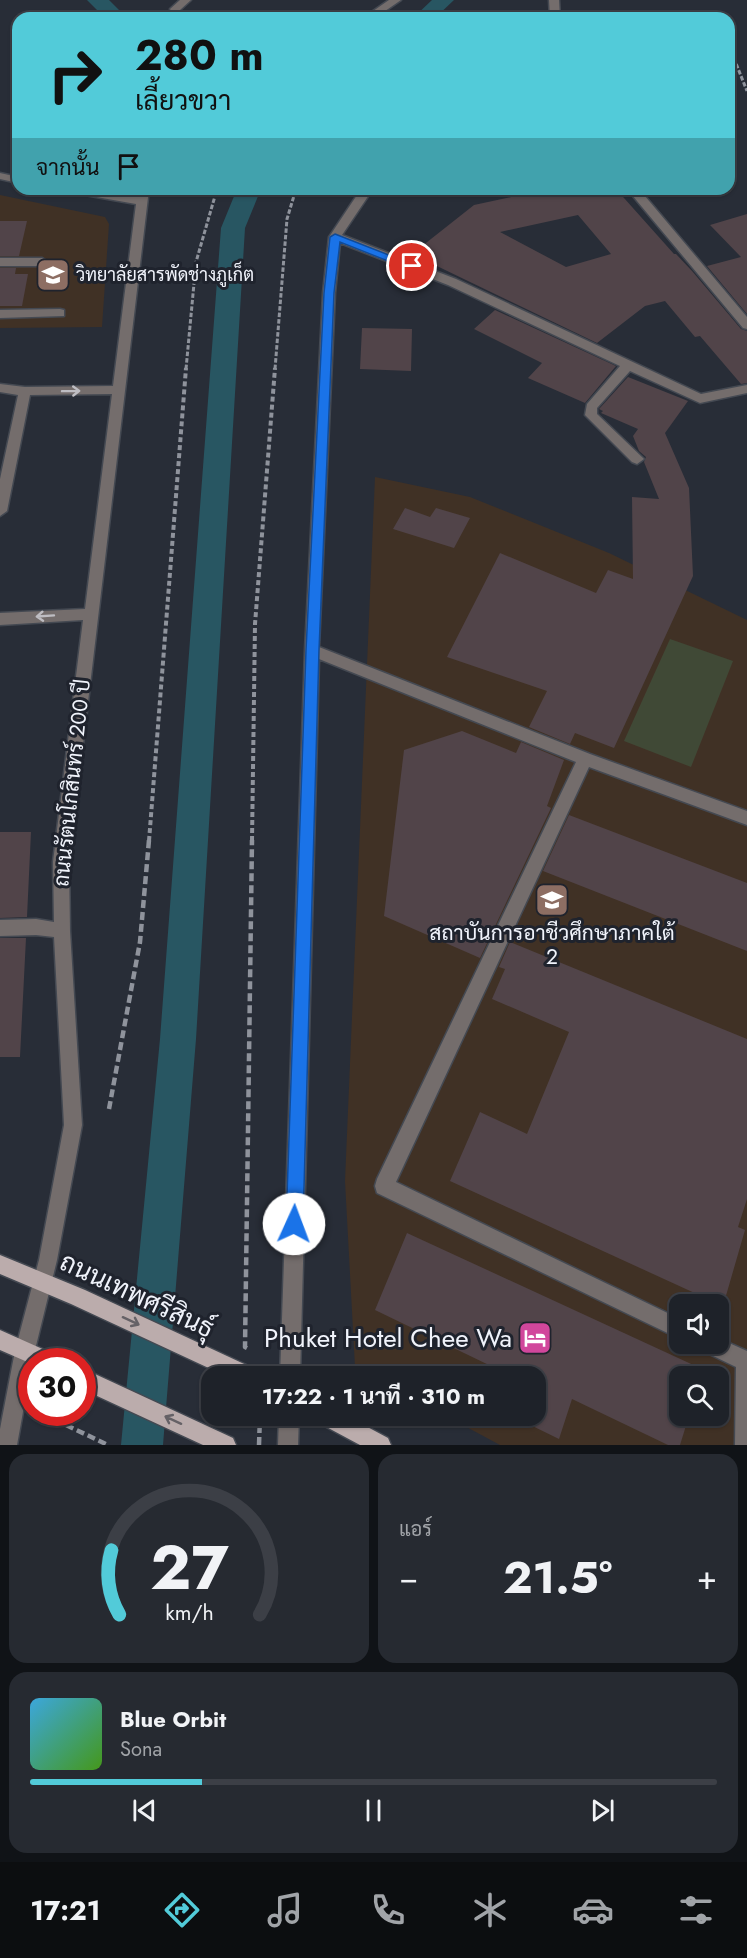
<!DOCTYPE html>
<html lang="th">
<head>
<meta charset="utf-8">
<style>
  body { margin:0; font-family:Jost,Sarabun,sans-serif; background:#262a31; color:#f1f3f6; height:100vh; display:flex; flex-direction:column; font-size:22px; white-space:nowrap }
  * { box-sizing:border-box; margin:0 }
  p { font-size:20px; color:#a1a4a8 }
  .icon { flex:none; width:33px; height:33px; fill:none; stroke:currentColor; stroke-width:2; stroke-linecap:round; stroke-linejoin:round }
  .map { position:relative; height:1445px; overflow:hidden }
  .drawer { display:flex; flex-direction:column; gap:9px; padding:9px; background:#101317; flex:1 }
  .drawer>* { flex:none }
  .hud { position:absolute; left:12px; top:12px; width:723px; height:183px; border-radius:18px; box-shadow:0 2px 4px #0004,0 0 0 2px #3c3f46; background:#52cbd9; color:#111; overflow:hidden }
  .fabs { position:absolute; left:669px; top:1294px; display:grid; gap:12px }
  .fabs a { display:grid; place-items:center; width:60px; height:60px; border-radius:12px; background:#1e2229; box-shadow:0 2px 4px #0004,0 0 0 2px #3c3f46; font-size:30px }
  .speed { position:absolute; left:18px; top:1348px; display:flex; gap:12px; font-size:30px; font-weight:700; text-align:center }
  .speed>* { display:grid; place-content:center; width:78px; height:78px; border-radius:50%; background:#1e2229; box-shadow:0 2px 4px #0004,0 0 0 2px #3c3f46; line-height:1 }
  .speed .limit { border:9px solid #d22; background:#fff; color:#111 }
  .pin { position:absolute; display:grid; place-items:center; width:51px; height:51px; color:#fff; margin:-26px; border:3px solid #fff; border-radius:50%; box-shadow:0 2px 6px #0007 }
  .me { position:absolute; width:66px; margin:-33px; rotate:2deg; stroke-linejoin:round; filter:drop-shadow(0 0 4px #0008) }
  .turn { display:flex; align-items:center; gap:21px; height:126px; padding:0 24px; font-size:27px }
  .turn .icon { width:78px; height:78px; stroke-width:2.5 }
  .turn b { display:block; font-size:42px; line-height:51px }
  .then { display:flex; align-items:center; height:57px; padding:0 24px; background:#0003; gap:12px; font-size:22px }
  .big { font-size:45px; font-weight:700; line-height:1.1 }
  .drawer .tile { flex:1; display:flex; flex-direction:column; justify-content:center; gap:9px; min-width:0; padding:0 21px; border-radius:18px; background:#262a31 }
  .drawer .dial { align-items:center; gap:0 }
  .dial svg { height:156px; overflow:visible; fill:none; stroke:#3c3f46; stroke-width:7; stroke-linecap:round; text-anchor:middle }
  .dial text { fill:#f1f3f6; stroke:none }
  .song { display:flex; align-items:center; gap:18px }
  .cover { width:72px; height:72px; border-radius:9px; background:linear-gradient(135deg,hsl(200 70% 55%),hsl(100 70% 35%)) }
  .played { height:6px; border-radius:3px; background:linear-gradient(90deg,#52cbd9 25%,#3c3f46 25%) }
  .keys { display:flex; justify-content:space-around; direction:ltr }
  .heat { display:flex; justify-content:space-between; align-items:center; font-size:33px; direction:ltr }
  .drawer .tiles { flex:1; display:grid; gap:9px; grid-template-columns:1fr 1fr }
  .tile:last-child { grid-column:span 2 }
  .trip { position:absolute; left:201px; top:1366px; width:345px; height:60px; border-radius:18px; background:#1e2229; box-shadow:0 2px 4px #0004,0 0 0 2px #3c3f46; font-weight:700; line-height:60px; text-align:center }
  .tabs { display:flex; height:96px; justify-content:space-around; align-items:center; background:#0c0e10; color:#a1a4a8 }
  .tabs .icon { width:42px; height:42px }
  .tabs .on { color:#52cbd9 }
  .tabs b { font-size:27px; color:#f1f3f6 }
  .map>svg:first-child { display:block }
</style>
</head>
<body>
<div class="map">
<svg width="747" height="1445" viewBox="0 0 747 1445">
  <rect width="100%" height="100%" fill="#282d37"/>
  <!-- education -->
  <path fill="#403125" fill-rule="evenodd" d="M0,195L105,217L109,224L102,327L0,328Z
    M375,477L470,497L609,553L747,620V1445H500L446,1416H536V1377H373L355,1367L345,1181ZM680,1305H718V1344H680ZM680,1377H718V1416H680Z"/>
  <!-- green -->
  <path fill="#404936" d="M670,639L733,661L691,767L624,741Z"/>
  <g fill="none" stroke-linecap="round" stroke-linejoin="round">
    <!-- canal -->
    <path fill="#285662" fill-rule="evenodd" d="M87,0H109L127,18H105Z
      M432,0H454L435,18H413Z
      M237,189H261L245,228L196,1039L163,1445H121L160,1039L221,228Z"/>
  </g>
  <!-- building -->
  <path fill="#514449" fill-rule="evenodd" d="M548,189H616L674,254H676L692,271L741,329L747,331V383L741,384L700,336L695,337L665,301L645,306L597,343L412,254L474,205ZM578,215L611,254L566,267L500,232Z
    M747,214V314L707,266L741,257L710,225Z
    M0,221H27L19,256H0Z
    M0,268H16L15,274H28L22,306H0Z
    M495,310L616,366L585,403L528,378L542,363L474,329Z
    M362,328L412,329L411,371L360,369Z
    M628,377L688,401L665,433L689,488L693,576L614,748L575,733L570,744L529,727L547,691L447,657L500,553L596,593L608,570L633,579L632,497L659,499L644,462L646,457L639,451L633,436L638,429L601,413L603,411L599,409Z
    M405,508L430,517L436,508L470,518L454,548L393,529Z
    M462,731L516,753L521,742L564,760L547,806L551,808L480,958L384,916L404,750Z
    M569,815L747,883V951L543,871Z
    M0,832H31L27,917L0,918Z
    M0,938H26L20,1057H0Z
    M510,942L747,1039V1199L738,1227L745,1230L723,1306L450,1181L480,1112L527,1134L569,1032L492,999L505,969L499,967Z
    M407,1233L702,1369L700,1377H680V1416H689L680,1445H668L572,1399L559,1439L512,1416H536V1377H490L493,1367L375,1310Z"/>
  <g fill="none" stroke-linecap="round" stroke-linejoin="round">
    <defs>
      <path id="minor" d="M180,0H191L180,10L185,18H175L170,9Z
        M389,0H401L375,18H363Z
        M549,0H559L560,18H550Z
        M0,173L18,177V183L0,179Z
        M62,189H89L136,197L137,189H149L69,862L70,931L82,1125L57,1260L32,1362L17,1445H0V1429L15,1351L39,1260L64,1125L54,937L36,935L0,936V920L36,919L54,922L53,862L83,620L0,625V613L85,609L112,394L30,395L7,511L0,516V479L18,395L0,392V384L25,387L113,386L136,204L68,192Z
        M361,189H373L342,235L456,279L701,394L747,385V393L700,403L630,371L597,408V414L644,459L637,464L632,462L585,415L587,404L620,366L448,285L340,243L335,293L319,647L590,754L747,811V825L589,767L396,1182L680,1319V1339L377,1193L375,1186L377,1179L576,762L319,659L300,1377H280L305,650L323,293L329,237Z
        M627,189H639L747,317V329L743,328Z
        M0,258H42L48,262L42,266H0Z
        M60,309L64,310V316L0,318V310Z
        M718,1338L747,1351V1445H735L736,1367L703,1351L700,1344H718Z
        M279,1416H299L298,1445H278Z"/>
      <path id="major" d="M0,1255L85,1290L257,1370L260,1377H228L71,1304L0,1274Z
        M0,1330L56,1355L59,1362H32V1364L0,1350Z
        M82,1368L233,1438L236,1445H203L82,1389Z
        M316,1416H347L388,1438L391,1445H360L319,1423Z"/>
    </defs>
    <!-- minor casing -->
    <use href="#minor" stroke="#444952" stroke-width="3"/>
    <!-- major casing -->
    <use href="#major" stroke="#444952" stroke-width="3"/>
    <!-- path-far2 -->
    <path stroke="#8f939c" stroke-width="3" stroke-dasharray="4.5 2" stroke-linecap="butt" d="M729,46L747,91
      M186,369L196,262L217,189
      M275,369L287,219L296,189"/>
    <!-- path-far1 -->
    <path stroke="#8f939c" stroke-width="4" stroke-dasharray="5 3" stroke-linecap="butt" d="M149,841L186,368
      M252,841L255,624L275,368"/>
    <!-- path -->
    <path stroke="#8f939c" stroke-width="4.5" stroke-dasharray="8 4" stroke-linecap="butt" d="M109,1109L140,942L149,840
      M247,1348L245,1347L252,840
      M66,1425L108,1445
      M259,1445L260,1416"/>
    <!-- minor -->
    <use href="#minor" fill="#746d6c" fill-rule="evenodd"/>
    <!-- major -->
    <use href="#major" fill="#bbacac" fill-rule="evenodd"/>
  </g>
  <!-- one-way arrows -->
  <defs><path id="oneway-shaft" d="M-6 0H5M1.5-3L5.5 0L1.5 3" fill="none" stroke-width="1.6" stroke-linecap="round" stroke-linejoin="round" transform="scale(1.5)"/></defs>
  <g stroke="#bebdc2">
    <use href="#oneway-shaft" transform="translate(71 391) rotate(-1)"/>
    <use href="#oneway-shaft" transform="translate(45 616) rotate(176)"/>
  </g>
  <g stroke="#656166">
    <use href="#oneway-shaft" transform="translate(131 1321) rotate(25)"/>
    <use href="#oneway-shaft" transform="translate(173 1420) rotate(-155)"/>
  </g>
  <!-- route -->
  <path fill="#1a73e8" stroke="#114b97" stroke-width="1.5" d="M335,234L417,266L412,270L408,269L340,242L334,293L319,650L303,1224L300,1230L294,1233L288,1230L286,1224L306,650L324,293L330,237Z"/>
  <!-- icons -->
  <defs>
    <symbol id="university-square" viewBox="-11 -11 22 22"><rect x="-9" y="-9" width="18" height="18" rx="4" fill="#8d6e63" stroke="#1f232d"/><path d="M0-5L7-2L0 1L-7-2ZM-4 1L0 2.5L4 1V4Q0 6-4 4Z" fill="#fff"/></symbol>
    <symbol id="hotel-square" viewBox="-11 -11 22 22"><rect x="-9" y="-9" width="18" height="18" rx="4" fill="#d1479c" stroke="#1f232d"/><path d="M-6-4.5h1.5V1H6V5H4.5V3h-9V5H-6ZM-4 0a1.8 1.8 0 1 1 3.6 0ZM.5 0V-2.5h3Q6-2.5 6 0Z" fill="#fff"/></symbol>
  </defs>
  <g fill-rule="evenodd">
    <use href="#university-square" x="34" y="256" width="38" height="38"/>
    <use href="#university-square" x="533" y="881" width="38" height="38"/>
    <use href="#hotel-square" x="516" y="1319" width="38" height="38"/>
  </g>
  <g text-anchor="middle" stroke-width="6" stroke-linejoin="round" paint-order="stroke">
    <!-- far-poi labels -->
    <g font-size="18" fill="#f0f3fb" stroke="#1f232d" text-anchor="start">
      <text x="76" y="281">วิทยาลัยสารพัดช่างภูเก็ต</text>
    </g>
    <!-- street labels -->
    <g font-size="21" fill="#f0f3fb" stroke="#1f232d">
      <text transform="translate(72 783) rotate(-84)" y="7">ถนนรัตนโกสินทร์ 200 ปี</text>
    </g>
    <!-- poi labels -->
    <g font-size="21" fill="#f0f3fb" stroke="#1f232d">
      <text x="552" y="940">สถาบันการอาชีวศึกษาภาคใต้<tspan x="552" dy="24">2</tspan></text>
    </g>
    <!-- near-street labels -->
    <g font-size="26" fill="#f0f3fb" stroke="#1f232d">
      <text transform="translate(137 1295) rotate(25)" y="9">ถนนเทพศรีสินธุ์</text>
    </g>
    <!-- near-poi labels -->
    <g font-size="26" fill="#f0f3fb" stroke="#1f232d" text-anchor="end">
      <text x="512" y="1347">Phuket Hotel Chee Wa</text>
    </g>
  </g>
</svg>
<div class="fabs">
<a><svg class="icon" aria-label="sound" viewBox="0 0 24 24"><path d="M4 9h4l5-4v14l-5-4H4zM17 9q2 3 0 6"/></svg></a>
<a><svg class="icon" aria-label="search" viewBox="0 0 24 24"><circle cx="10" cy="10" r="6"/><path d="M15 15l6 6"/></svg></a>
</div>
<div class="speed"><div class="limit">30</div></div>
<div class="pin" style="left:412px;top:266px;background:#d93025"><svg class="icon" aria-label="arrive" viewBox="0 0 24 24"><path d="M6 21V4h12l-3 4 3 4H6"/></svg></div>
<svg class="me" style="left:294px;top:1224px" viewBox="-20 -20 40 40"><circle r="19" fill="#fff"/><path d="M0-13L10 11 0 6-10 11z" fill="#1a73e8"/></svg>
<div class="trip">17:22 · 1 นาที · 310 m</div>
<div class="hud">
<div class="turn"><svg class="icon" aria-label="right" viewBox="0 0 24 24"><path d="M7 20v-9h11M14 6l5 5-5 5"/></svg><div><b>280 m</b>เลี้ยวขวา</div></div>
<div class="then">จากนั้น<svg class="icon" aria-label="arrive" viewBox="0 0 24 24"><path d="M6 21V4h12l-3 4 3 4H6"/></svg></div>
</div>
</div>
<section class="drawer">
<div class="tiles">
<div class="tile dial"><svg viewBox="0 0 100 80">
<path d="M14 69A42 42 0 1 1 86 69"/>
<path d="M14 69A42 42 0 0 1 10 36" stroke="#52cbd9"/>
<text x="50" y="56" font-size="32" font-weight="700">27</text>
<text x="50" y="72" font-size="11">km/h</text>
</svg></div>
<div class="tile"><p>แอร์</p>
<div class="heat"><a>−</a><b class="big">21.5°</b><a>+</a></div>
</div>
<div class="tile">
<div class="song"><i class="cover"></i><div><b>Blue Orbit</b><p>Sona</p></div></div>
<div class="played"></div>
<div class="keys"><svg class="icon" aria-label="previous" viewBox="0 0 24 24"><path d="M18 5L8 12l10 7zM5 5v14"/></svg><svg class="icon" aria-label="pause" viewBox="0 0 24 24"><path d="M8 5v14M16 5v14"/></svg><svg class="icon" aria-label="next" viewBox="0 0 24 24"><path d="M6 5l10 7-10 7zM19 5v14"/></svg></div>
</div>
</div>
</section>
<nav class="tabs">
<b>17:21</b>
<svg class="icon on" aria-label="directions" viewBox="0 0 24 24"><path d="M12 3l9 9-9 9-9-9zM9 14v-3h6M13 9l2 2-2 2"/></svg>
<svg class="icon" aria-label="music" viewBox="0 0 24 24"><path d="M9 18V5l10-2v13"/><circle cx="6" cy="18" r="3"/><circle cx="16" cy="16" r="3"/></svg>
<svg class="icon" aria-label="phone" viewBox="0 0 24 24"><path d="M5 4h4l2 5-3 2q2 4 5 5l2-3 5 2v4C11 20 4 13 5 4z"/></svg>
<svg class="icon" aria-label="climate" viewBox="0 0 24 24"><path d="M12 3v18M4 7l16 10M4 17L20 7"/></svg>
<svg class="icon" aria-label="car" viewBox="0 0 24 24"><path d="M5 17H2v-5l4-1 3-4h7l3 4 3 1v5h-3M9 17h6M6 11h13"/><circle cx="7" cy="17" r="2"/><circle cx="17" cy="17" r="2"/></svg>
<svg class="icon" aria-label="filters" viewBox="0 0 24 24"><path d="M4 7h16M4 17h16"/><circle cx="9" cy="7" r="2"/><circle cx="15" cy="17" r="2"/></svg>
</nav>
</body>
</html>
